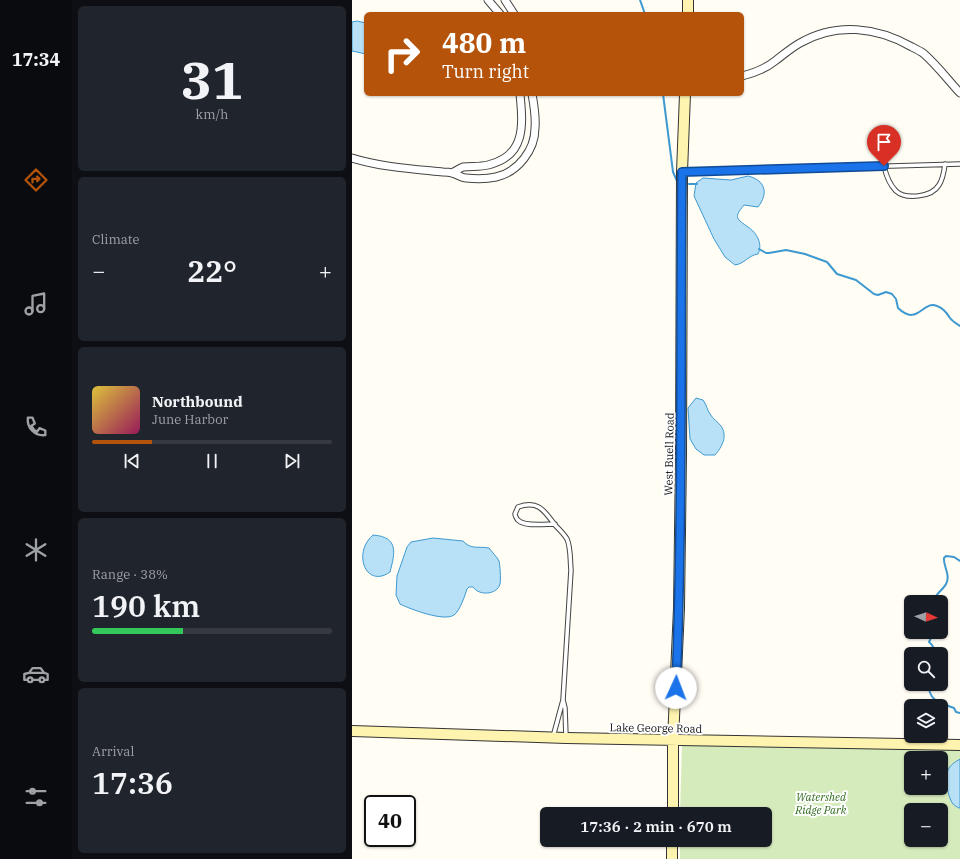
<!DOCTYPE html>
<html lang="en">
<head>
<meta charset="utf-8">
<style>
  body { margin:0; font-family:"IBM Plex Serif",serif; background:#20242c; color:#f1f3f6; height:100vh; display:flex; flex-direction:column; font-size:15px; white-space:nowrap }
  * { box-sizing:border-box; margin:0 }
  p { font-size:13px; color:#9ea1a6 }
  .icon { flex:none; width:22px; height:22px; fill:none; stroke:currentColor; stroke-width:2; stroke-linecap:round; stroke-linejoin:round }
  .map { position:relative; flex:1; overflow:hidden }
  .drawer { display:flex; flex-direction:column; gap:6px; padding:6px; background:#0d0f14; width:280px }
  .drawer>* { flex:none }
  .guide { position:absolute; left:12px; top:12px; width:380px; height:84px; border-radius:6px; box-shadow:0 1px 3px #0004; background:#b45309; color:#fff; overflow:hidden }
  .needle { width:26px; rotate:93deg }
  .fabs { position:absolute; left:552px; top:595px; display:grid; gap:8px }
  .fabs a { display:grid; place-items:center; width:44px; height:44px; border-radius:6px; background:#171b24; box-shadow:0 1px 3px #0004; font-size:20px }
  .speed { position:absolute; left:12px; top:795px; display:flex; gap:8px; font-size:20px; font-weight:700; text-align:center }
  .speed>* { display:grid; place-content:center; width:52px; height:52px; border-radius:50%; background:#171b24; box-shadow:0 1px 3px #0004; line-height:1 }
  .speed .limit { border:2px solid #111; border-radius:6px; background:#fff; color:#111 }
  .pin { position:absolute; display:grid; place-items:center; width:34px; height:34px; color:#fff; margin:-41px -17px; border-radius:50% 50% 50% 0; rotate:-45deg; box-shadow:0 0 4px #0007 }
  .pin .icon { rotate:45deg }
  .me { position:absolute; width:44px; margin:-22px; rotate:2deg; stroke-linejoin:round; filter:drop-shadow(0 0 3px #0008) }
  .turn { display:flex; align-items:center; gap:14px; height:84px; padding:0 12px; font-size:18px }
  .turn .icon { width:52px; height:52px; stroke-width:2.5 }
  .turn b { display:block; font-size:28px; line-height:34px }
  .big { font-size:30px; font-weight:600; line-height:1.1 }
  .drawer .tile { flex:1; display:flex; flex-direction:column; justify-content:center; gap:6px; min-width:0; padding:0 14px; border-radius:6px; background:#20242c }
  .drawer .dial { align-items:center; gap:0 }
  .dial b { font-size:52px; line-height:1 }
  .song { display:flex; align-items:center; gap:12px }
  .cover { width:48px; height:48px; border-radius:6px; background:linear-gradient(135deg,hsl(50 70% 55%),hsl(330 70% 35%)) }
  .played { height:4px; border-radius:2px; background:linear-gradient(90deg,#b45309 25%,#363941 25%) }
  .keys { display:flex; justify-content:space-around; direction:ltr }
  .heat { display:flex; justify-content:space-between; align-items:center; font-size:22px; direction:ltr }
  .charge { height:6px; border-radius:3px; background:linear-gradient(90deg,#34c759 38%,#363941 0) }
  .trip { position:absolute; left:188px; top:807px; width:232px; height:40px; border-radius:6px; background:#171b24; box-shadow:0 1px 3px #0004; font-weight:600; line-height:40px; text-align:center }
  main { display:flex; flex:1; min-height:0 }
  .tab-bar { display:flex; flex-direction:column; width:72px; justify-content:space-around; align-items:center; background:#090b0e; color:#9ea1a6 }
  .tab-bar .icon { width:28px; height:28px }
  .tab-bar .selected { color:#b45309 }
  .tab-bar b { font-size:18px; color:#f1f3f6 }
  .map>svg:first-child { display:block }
</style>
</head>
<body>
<main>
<nav class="tab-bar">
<b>17:34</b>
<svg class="icon selected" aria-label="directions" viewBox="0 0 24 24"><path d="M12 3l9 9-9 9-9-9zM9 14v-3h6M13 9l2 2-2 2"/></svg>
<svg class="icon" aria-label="music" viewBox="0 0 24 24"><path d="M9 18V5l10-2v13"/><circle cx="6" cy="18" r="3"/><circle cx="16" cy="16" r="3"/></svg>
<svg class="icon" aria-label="phone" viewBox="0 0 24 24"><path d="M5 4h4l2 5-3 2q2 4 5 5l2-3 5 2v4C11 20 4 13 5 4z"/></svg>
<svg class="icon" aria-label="climate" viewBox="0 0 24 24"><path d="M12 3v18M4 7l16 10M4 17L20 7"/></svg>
<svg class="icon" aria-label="car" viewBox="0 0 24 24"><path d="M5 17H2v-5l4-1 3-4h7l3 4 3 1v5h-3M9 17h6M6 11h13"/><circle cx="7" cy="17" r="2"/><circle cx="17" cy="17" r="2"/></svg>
<svg class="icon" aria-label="filters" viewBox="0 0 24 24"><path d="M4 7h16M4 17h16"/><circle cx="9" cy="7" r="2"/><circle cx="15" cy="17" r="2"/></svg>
</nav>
<section class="drawer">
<div class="tile dial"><b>31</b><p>km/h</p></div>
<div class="tile"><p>Climate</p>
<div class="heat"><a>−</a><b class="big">22°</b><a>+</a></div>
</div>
<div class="tile">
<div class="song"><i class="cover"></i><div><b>Northbound</b><p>June Harbor</p></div></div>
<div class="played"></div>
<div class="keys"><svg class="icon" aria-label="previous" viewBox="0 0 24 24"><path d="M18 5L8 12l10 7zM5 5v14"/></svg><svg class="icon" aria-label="pause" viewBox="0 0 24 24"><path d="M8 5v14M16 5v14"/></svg><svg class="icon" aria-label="next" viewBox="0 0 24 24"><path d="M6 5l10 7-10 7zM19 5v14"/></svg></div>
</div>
<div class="tile"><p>Range · 38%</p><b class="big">190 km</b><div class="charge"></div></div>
<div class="tile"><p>Arrival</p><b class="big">17:36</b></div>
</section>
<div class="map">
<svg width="608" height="859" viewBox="0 0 608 859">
  <rect width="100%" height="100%" fill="#fffdf4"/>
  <!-- green -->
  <path fill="#d6ebbc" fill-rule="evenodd" d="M330,745L608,750V859H328V840H413V814H328ZM559,758H589V788H559ZM559,810H589V840H559Z"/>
  <!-- water -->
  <path fill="#b8e1f7" stroke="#3e99d0" d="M5,21L14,23V54L0,51V22Z
    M396,176C413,180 417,193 406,207L392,205C381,218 385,219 396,227C405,233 411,244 406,254C397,255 392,264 383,265L373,257L362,239L342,196L344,183L351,178L379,180Z
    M344,398L351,400C355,405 355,410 358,414C361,419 366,422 369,426C376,436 370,447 363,455H352L344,449L338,439L336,408Z
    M21,535C47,537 43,553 38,572C14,589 0,553 21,535Z
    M81,538L111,541C119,550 126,546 137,548C140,552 145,557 147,561C148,564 149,580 148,584C145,595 127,596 121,587H117L115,589C113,595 108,611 102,615C92,622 58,609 48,604L44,595L45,576L55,547L59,542Z
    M608,759V808H607C605,807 603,806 601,804C596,798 592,777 596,770C598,765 603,762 608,759Z"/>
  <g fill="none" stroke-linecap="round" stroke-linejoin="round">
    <!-- stream -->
    <path stroke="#3e99d0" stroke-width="2" d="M288,0L293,14
      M311,94L321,172L325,181
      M337,184H345
      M407,249L414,253H417L434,250L453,254L475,262L485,274L504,280L522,294L526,295L534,292L540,294L544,299L546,308C566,327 570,300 585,306C591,308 595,313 598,318C600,321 605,324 608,326
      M581,602C583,594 591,590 594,584C599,575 591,566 592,558L594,556L602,557L608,561
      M580,654C582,648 582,646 577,642L582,632
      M576,684C578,702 587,702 602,708L604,712L608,713"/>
    <defs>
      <path id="lane" d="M532,166C534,175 537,184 544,191C554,200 580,197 587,185C591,179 592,172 593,164
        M332,172L608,164
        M203,524C194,524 172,527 166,520C165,520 163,515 163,514L166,507C186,500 192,510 203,525C207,529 212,534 215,539C219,548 218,561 219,570L211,700
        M201,737L211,700L213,708L214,737"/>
      <path id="street" d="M136,0L148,14
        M153,0L162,14
        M390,76C402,73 413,69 423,61C431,55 439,48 448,43C484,22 525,27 560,47C564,49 568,51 571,53C585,65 596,80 608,93
        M0,158C29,167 61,169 91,172C94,172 97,172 100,173C105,174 109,178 114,178C124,179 135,179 144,177C166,172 183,150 183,128C184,117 182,105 180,94
        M100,173C104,171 108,168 111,167C120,166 128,167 136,165C174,156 171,125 168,94"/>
      <path id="secondary" d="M336,14V0
        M0,731L214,738L608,745
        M321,814V740L327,608L329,454L330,172L333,94
        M320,859V840"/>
    </defs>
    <!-- lane casing -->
    <use href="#lane" stroke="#444" stroke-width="5.5"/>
    <!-- street casing -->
    <use href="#street" stroke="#444" stroke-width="9"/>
    <!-- secondary casing -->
    <use href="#secondary" stroke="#333" stroke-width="12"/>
    <!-- lane -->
    <use href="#lane" stroke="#fff" stroke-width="3.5"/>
    <!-- street -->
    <use href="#street" stroke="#fff" stroke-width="7"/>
    <!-- secondary -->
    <use href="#secondary" stroke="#fff4af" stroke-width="10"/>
  </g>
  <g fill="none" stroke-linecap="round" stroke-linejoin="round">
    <defs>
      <path id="route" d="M324,688C331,516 328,344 330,172L532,166"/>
    </defs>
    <!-- route casing -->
    <use href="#route" stroke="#114b97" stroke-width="10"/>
    <!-- route -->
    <use href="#route" stroke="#1a73e8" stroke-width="7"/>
  </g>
  <g text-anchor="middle" stroke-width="4" stroke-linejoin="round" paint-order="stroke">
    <!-- street labels -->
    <g font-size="11" fill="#111" stroke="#fff">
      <text transform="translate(317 454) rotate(-89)" y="4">West Buell Road</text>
      <text transform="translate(304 728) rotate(1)" y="4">Lake George Road</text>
    </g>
    <!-- park labels -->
    <g font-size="11" font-style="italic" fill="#306b1e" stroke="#fff">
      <text x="469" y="801">Watershed<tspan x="469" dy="13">Ridge Park</tspan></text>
    </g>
  </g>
</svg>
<div class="fabs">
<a><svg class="needle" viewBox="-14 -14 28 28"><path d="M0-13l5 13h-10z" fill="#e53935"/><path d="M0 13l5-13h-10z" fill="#9ea1a6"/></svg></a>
<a><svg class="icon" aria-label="search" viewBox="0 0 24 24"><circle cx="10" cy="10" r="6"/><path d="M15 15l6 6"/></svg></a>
<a><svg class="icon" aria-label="layers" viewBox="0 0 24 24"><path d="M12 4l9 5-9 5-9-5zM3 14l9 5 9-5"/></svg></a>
<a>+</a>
<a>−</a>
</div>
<div class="speed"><div class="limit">40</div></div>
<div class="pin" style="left:532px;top:166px;background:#d93025"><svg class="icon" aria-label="arrive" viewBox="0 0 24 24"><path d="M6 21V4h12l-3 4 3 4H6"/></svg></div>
<svg class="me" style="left:324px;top:688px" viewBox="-20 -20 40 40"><circle r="19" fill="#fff"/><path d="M0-13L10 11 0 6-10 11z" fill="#1a73e8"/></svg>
<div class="trip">17:36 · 2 min · 670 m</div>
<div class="guide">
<div class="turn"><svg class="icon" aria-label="right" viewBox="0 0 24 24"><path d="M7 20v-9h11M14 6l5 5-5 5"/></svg><div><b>480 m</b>Turn right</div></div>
</div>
</div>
</main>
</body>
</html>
